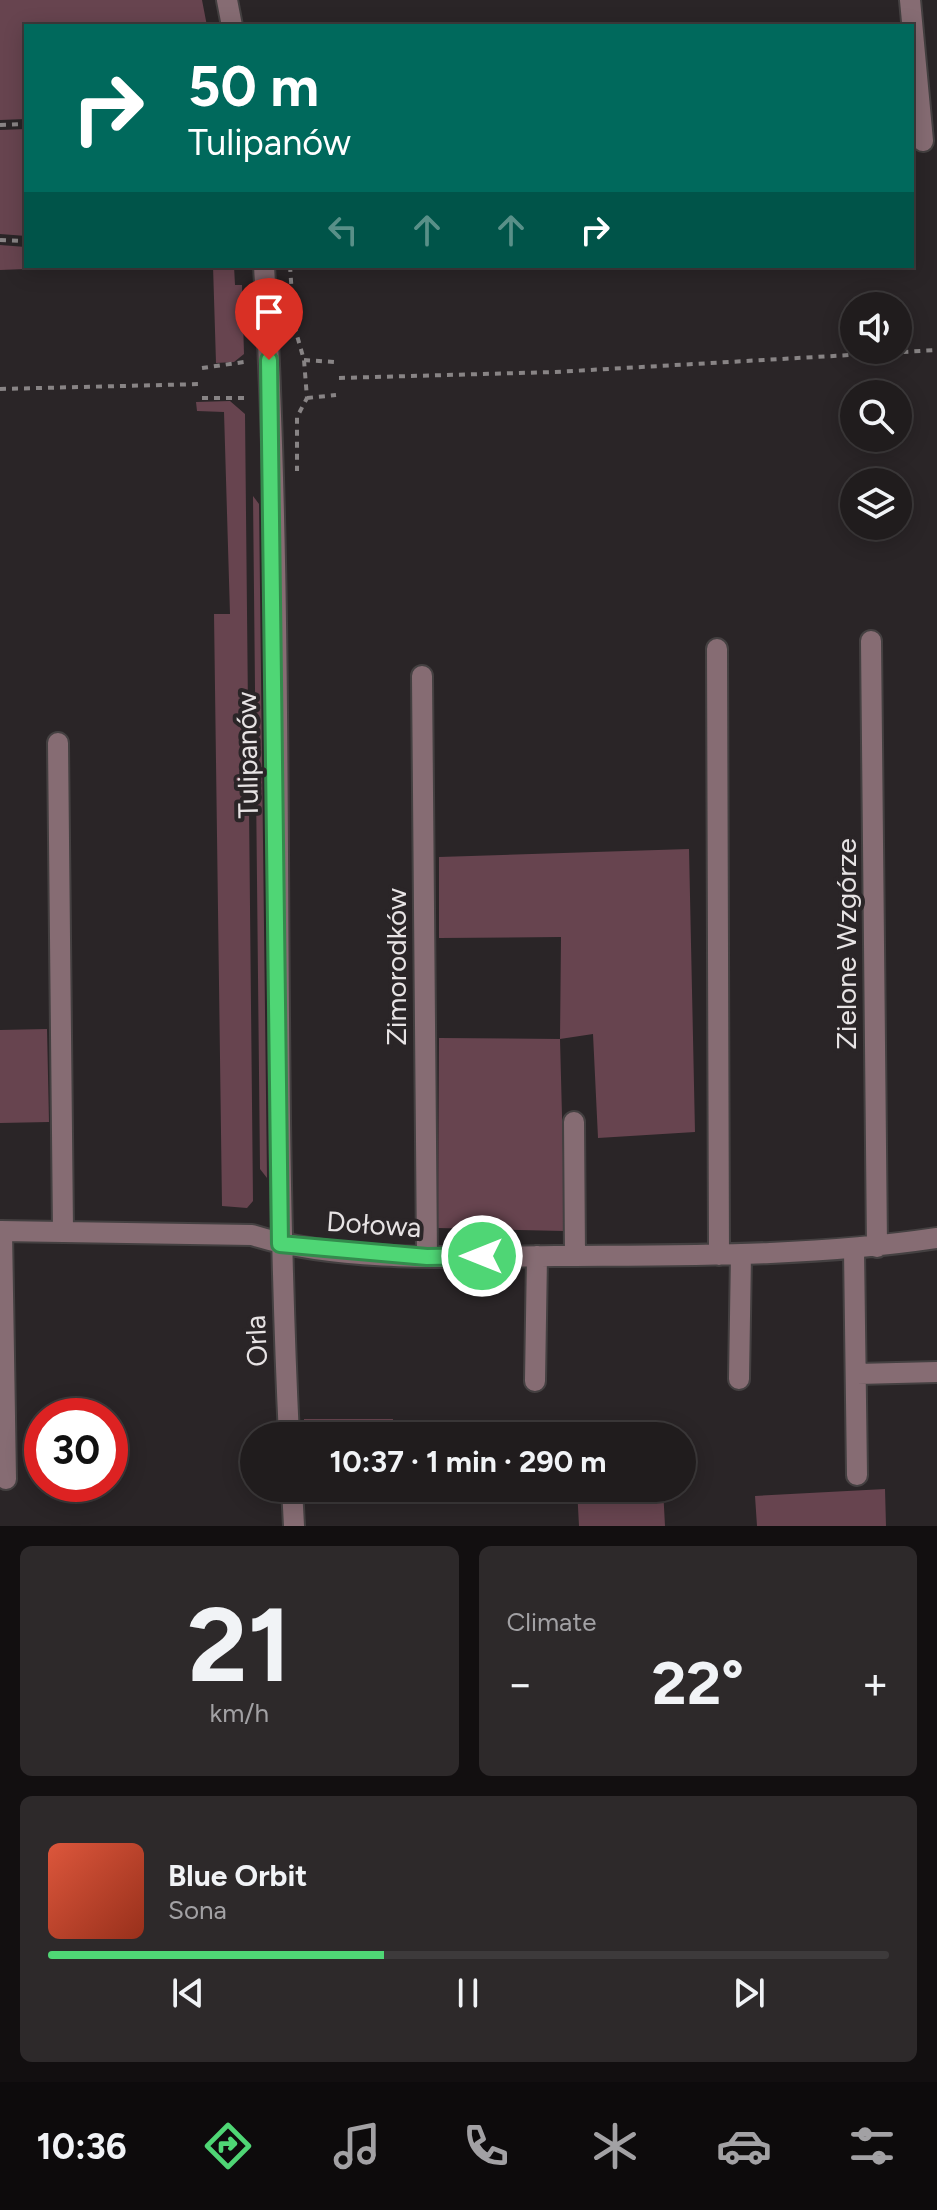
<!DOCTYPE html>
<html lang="en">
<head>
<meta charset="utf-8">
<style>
  body { margin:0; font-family:Figtree,sans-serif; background:#2d292a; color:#f1f3f6; height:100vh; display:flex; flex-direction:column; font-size:30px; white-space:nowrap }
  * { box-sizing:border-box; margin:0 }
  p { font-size:26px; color:#a2a1a4 }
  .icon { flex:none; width:44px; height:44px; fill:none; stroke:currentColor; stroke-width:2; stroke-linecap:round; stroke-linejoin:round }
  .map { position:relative; height:1526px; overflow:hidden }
  .sheet { display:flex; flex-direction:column; gap:20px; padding:20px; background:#120f10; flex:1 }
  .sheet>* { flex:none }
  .guide { position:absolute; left:24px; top:24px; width:890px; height:244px; border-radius:0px; box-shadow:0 4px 20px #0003,0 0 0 2px #3d3a3b; background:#00695c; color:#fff; overflow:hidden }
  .controls { position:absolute; left:840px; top:292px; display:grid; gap:16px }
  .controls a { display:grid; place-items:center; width:72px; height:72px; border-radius:50%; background:#201c1d; box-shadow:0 4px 20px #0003,0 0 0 2px #3d3a3b; font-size:40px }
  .speed { position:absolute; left:24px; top:1398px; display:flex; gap:16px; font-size:40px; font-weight:700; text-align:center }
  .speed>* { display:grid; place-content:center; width:104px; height:104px; border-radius:50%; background:#201c1d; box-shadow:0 4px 20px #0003,0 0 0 2px #3d3a3b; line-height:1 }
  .speed .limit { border:12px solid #d22; background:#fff; color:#111 }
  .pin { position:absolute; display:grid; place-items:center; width:68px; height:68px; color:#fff; margin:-82px -34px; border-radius:50% 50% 50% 0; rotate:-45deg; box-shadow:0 0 8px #0007 }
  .pin .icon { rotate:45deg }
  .me { position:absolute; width:88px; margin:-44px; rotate:270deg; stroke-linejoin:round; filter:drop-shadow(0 0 6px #0008) }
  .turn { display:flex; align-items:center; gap:28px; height:168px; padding:0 32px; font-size:36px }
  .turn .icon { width:104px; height:104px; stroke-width:2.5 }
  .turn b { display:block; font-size:56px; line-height:68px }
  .lanes { display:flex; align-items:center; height:76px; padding:0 32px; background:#0003; justify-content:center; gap:40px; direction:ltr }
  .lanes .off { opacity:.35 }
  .big { font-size:60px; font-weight:700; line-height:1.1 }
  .sheet .card { flex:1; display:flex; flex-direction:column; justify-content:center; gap:12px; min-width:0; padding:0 28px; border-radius:12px; background:#2d292a }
  .sheet .dial { align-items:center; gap:0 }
  .dial b { font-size:104px; line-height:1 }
  .song { display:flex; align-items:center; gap:24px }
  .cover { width:96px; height:96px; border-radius:12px; background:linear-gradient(135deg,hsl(10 70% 55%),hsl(10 70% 35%)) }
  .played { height:8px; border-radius:4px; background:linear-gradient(90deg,#4fd675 40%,#3d3a3b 40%) }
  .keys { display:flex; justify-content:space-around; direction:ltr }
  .heat { display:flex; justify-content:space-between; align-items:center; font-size:44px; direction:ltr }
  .sheet .tiles { flex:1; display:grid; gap:20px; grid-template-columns:1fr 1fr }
  .card:last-child { grid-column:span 2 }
  .trip { position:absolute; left:240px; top:1422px; width:456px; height:80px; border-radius:40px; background:#201c1d; box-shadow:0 4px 20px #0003,0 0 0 2px #3d3a3b; font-weight:700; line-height:80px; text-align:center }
  .dock { display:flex; height:128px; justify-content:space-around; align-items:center; background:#0d0b0c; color:#a2a1a4 }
  .dock .icon { width:56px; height:56px }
  .dock .on { color:#4fd675 }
  .dock b { font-size:36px; color:#f1f3f6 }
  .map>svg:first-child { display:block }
</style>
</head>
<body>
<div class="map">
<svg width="937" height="1526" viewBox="0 0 937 1526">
  <rect width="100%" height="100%" fill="#2a2527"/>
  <!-- green -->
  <path fill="#67444f" d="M0,0H202L207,26H26V119L0,120Z
    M26,129V236L0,234V130Z
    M0,245L26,247V266H104L0,270Z
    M213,266H234L235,285H242L244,354L234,362L216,363Z
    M230,401L245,414L253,1201L247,1208L222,1206L214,614H230L224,412L197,411L196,402Z
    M253,496L259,504L267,1178L260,1169Z
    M689,849L695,1132L598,1138L593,1034L560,1039L565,1231L438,1228L439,1038L560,1039L561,937L439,938V857Z
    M47,1029L49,1122L0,1123V1030Z
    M304,1419H393L392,1436H304Z
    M577,1488H663L665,1526H579Z
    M885,1489L886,1526H757L755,1496Z"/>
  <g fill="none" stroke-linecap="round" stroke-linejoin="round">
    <defs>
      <path id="minor" d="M227,0L232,26
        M910,0L923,141
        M264,266C287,655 270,1046 289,1436
        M871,641L877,1247
        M717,649L719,1255
        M422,676L427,1257
        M58,743L63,1230
        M574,1122L575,1256
        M0,1231L252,1235C339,1263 463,1257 555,1256C683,1255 810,1257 937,1238
        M2,1231L6,1479
        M854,1250L857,1475
        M857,1374L937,1372
        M739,1379L741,1254
        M535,1381L537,1256
        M292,1488L294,1526"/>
    </defs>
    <!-- minor casing -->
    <use href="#minor" stroke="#444041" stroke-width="24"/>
    <!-- path -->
    <path stroke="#888485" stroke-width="4" stroke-dasharray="6 6" stroke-linecap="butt" d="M0,125L26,124
      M0,240L26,241
      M290,266L294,325L304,360L307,398L297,417V471
      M304,360L334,362
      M202,368L244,362
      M339,378L555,372L937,350
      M0,389L202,384
      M202,398H246
      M307,398L336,395"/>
    <!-- minor -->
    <use href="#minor" stroke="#866c73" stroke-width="20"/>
  </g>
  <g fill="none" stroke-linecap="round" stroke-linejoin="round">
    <defs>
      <path id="route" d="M269,360L280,1244L427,1257L482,1256"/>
    </defs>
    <!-- route casing -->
    <use href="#route" stroke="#338b4c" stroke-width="20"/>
    <!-- route -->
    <use href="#route" stroke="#4fd675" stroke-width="14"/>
  </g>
  <g text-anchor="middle" stroke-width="8" stroke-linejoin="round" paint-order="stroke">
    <!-- street labels -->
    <g font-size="28" fill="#e7e3e4" stroke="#2a2527">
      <text transform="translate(247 755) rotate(-91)" y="10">Tulipanów</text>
      <text transform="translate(846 944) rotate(-90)" y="10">Zielone Wzgórze</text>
      <text transform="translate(396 967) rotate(-90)" y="10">Zimorodków</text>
      <text transform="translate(374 1224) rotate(4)" y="10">Dołowa</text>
      <text transform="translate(256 1341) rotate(-93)" y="10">Orla</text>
    </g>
  </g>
</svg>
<div class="controls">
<a><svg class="icon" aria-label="sound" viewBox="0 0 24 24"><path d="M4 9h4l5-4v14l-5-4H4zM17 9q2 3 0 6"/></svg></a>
<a><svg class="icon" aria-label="search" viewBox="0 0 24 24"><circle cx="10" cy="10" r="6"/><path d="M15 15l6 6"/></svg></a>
<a><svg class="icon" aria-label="layers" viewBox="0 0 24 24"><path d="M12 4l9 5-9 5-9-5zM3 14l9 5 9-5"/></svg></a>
</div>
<div class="speed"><div class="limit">30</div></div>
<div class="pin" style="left:269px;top:360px;background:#d93025"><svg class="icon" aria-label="arrive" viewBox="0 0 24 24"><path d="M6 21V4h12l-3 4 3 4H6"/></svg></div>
<svg class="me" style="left:482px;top:1256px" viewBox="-20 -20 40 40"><circle r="17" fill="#4fd675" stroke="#fff" stroke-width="3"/><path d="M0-11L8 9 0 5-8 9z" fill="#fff"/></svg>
<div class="trip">10:37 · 1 min · 290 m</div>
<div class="guide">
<div class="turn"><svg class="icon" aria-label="right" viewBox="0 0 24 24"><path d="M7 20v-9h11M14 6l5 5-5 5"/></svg><div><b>50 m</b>Tulipanów</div></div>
<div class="lanes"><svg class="icon off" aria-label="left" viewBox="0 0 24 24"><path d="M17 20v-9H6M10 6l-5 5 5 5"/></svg><svg class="icon off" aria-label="ahead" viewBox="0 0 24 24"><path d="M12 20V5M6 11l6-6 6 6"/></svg><svg class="icon off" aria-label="ahead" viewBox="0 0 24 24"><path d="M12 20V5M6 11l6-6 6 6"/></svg><svg class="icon" aria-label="right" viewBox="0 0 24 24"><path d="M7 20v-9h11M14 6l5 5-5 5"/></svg></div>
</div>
</div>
<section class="sheet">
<div class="tiles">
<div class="card dial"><b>21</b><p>km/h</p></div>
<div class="card"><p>Climate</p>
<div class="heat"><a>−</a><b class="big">22°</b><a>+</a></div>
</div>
<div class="card">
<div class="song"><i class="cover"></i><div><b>Blue Orbit</b><p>Sona</p></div></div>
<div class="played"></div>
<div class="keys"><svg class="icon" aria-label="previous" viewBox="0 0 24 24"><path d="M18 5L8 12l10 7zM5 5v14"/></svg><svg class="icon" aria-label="pause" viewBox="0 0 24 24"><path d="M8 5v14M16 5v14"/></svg><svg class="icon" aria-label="next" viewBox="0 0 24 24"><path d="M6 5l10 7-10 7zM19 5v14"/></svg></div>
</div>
</div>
</section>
<nav class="dock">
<b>10:36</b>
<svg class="icon on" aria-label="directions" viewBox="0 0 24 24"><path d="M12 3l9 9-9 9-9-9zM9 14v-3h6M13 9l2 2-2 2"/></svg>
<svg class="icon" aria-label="music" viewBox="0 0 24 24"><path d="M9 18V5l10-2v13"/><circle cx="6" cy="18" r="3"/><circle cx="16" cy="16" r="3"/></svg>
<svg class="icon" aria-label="phone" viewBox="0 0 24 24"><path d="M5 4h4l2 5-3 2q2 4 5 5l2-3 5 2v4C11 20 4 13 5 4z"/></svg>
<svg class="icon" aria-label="climate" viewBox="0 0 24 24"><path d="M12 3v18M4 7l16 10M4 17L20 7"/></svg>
<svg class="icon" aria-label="car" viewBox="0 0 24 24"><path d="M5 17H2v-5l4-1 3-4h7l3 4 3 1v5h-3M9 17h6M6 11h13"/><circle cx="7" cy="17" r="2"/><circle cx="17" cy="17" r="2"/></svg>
<svg class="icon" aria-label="filters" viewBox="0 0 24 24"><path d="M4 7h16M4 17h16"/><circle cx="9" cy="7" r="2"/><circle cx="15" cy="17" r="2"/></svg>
</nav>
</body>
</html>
